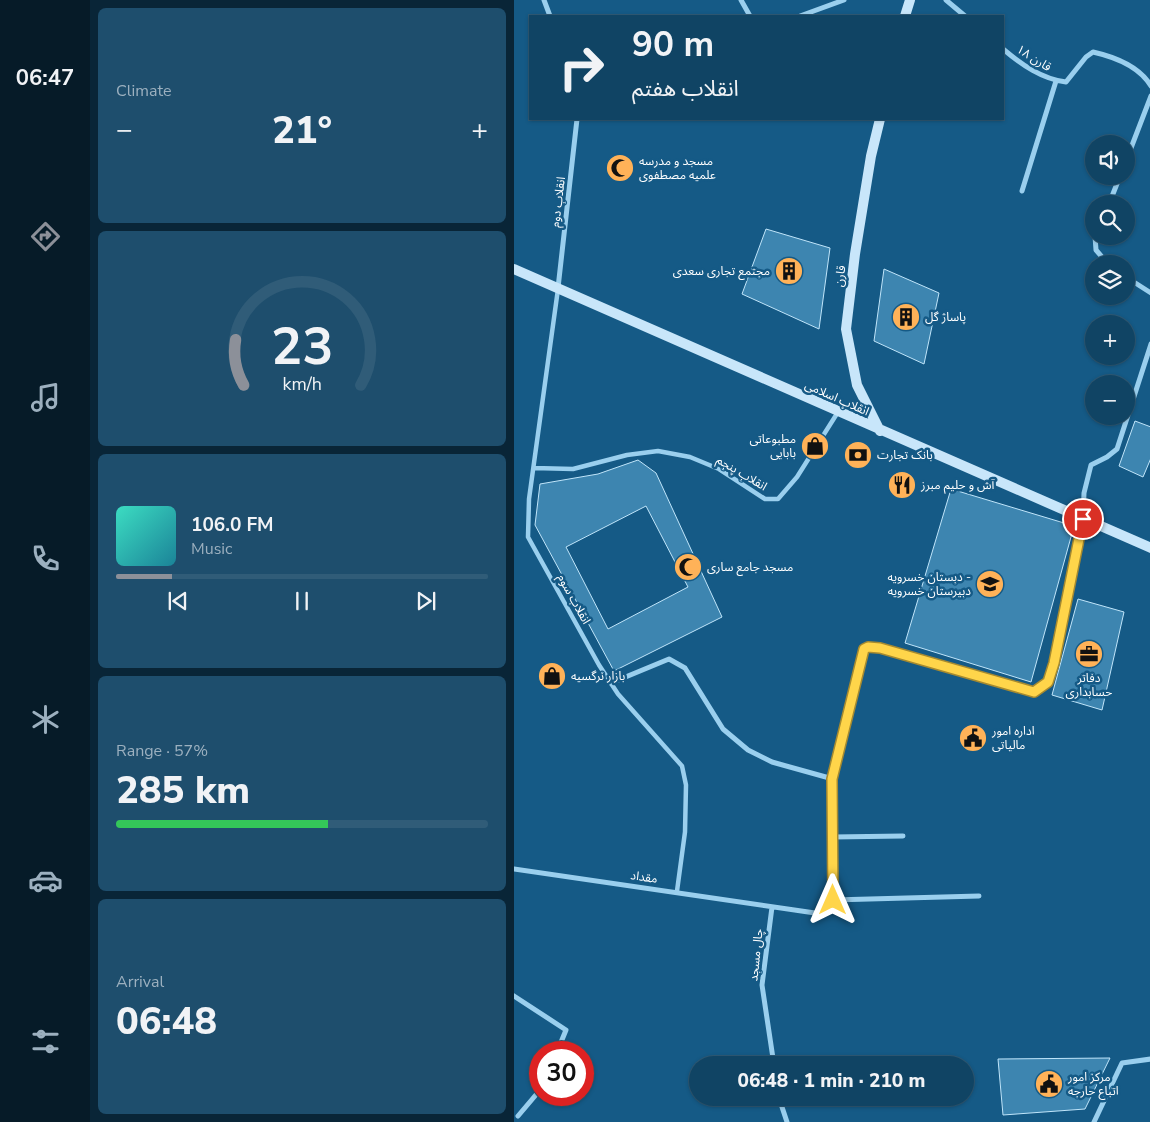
<!DOCTYPE html>
<html lang="en">
<head>
<meta charset="utf-8">
<style>
  body { margin:0; font-family:"Nunito Sans","Noto Sans Arabic",sans-serif; background:#1e4e6d; color:#f1f3f6; height:100vh; display:flex; flex-direction:column; font-size:19px; white-space:nowrap }
  * { box-sizing:border-box; margin:0 }
  p { font-size:16px; color:#9cb0bf }
  .icon { flex:none; width:28px; height:28px; fill:none; stroke:currentColor; stroke-width:2; stroke-linecap:round; stroke-linejoin:round }
  .map { position:relative; flex:1; overflow:hidden }
  .sheet { display:flex; flex-direction:column; gap:8px; padding:8px; background:#092537; width:424px }
  .sheet>* { flex:none }
  .hud { position:absolute; left:15px; top:15px; width:475px; height:105px; border-radius:0px; box-shadow:0 1px 4px #0004,0 0 0 1px #305c78; background:#104464; color:#f1f3f6; overflow:hidden }
  .fabs { position:absolute; left:571px; top:135px; display:grid; gap:10px }
  .fabs a { display:grid; place-items:center; width:50px; height:50px; border-radius:50%; background:#104464; box-shadow:0 1px 4px #0004,0 0 0 1px #305c78; font-size:25px }
  .speed { position:absolute; left:15px; top:1041px; display:flex; gap:10px; font-size:25px; font-weight:700; text-align:center }
  .speed>* { display:grid; place-content:center; width:65px; height:65px; border-radius:50%; background:#104464; box-shadow:0 1px 4px #0004,0 0 0 1px #305c78; line-height:1 }
  .speed .limit { border:8px solid #d22; background:#fff; color:#111 }
  .pin { position:absolute; display:grid; place-items:center; width:42px; height:42px; color:#fff; margin:-21px; border:2px solid #fff; border-radius:50%; box-shadow:0 1px 5px #0007 }
  .me { position:absolute; width:55px; margin:-28px; rotate:0deg; stroke-linejoin:round; filter:drop-shadow(0 0 4px #0008) }
  .turn { display:flex; align-items:center; gap:18px; height:105px; padding:0 20px; font-size:22px }
  .turn .icon { width:65px; height:65px; stroke-width:2.5 }
  .turn b { display:block; font-size:35px; line-height:42px }
  .big { font-size:38px; font-weight:800; line-height:1.1 }
  .sheet .widget { flex:1; display:flex; flex-direction:column; justify-content:center; gap:8px; min-width:0; padding:0 18px; border-radius:8px; background:#1e4e6d }
  .sheet .dial { align-items:center; gap:0 }
  .dial svg { height:130px; overflow:visible; fill:none; stroke:#305c78; stroke-width:7; stroke-linecap:round; text-anchor:middle }
  .dial text { fill:#f1f3f6; stroke:none }
  .song { display:flex; align-items:center; gap:15px }
  .cover { width:60px; height:60px; border-radius:8px; background:linear-gradient(135deg,hsl(170 70% 55%),hsl(190 70% 35%)) }
  .played { height:5px; border-radius:2px; background:linear-gradient(90deg,#8c9099 15%,#305c78 15%) }
  .keys { display:flex; justify-content:space-around; direction:ltr }
  .heat { display:flex; justify-content:space-between; align-items:center; font-size:28px; direction:ltr }
  .charge { height:8px; border-radius:4px; background:linear-gradient(90deg,#34c759 57%,#305c78 0) }
  .trip { position:absolute; left:175px; top:1056px; width:285px; height:50px; border-radius:25px; background:#104464; box-shadow:0 1px 4px #0004,0 0 0 1px #305c78; font-weight:800; line-height:50px; text-align:center }
  main { display:flex; flex:1; min-height:0 }
  .tab-bar { display:flex; flex-direction:column; width:90px; justify-content:space-around; align-items:center; background:#061b28; color:#9cb0bf }
  .tab-bar .icon { width:35px; height:35px }
  .tab-bar .current { color:#8c9099 }
  .tab-bar b { font-size:22px; color:#f1f3f6 }
  .map>svg:first-child { display:block }
</style>
</head>
<body>
<main>
<nav class="tab-bar">
<b>06:47</b>
<svg class="icon current" aria-label="directions" viewBox="0 0 24 24"><path d="M12 3l9 9-9 9-9-9zM9 14v-3h6M13 9l2 2-2 2"/></svg>
<svg class="icon" aria-label="music" viewBox="0 0 24 24"><path d="M9 18V5l10-2v13"/><circle cx="6" cy="18" r="3"/><circle cx="16" cy="16" r="3"/></svg>
<svg class="icon" aria-label="phone" viewBox="0 0 24 24"><path d="M5 4h4l2 5-3 2q2 4 5 5l2-3 5 2v4C11 20 4 13 5 4z"/></svg>
<svg class="icon" aria-label="climate" viewBox="0 0 24 24"><path d="M12 3v18M4 7l16 10M4 17L20 7"/></svg>
<svg class="icon" aria-label="car" viewBox="0 0 24 24"><path d="M5 17H2v-5l4-1 3-4h7l3 4 3 1v5h-3M9 17h6M6 11h13"/><circle cx="7" cy="17" r="2"/><circle cx="17" cy="17" r="2"/></svg>
<svg class="icon" aria-label="filters" viewBox="0 0 24 24"><path d="M4 7h16M4 17h16"/><circle cx="9" cy="7" r="2"/><circle cx="15" cy="17" r="2"/></svg>
</nav>
<section class="sheet">
<div class="widget"><p>Climate</p>
<div class="heat"><a>−</a><b class="big">21°</b><a>+</a></div>
</div>
<div class="widget dial"><svg viewBox="0 0 100 80">
<path d="M14 69A42 42 0 1 1 86 69"/>
<path d="M14 69A42 42 0 0 1 9 41" stroke="#8c9099"/>
<text x="50" y="56" font-size="32" font-weight="700">23</text>
<text x="50" y="72" font-size="11">km/h</text>
</svg></div>
<div class="widget">
<div class="song"><i class="cover"></i><div><b>106.0 FM</b><p>Music</p></div></div>
<div class="played"></div>
<div class="keys"><svg class="icon" aria-label="previous" viewBox="0 0 24 24"><path d="M18 5L8 12l10 7zM5 5v14"/></svg><svg class="icon" aria-label="pause" viewBox="0 0 24 24"><path d="M8 5v14M16 5v14"/></svg><svg class="icon" aria-label="next" viewBox="0 0 24 24"><path d="M6 5l10 7-10 7zM19 5v14"/></svg></div>
</div>
<div class="widget"><p>Range · 57%</p><b class="big">285 km</b><div class="charge"></div></div>
<div class="widget"><p>Arrival</p><b class="big">06:48</b></div>
</section>
<div class="map">
<svg width="637" height="1122" viewBox="0 0 637 1122">
  <rect width="100%" height="100%" fill="#155a86"/>
  <!-- building -->
  <path fill="#3d85b0" stroke="#c0e5fa" fill-rule="evenodd" d="M252,229L316,248L305,329L228,294Z
    M370,269L425,293L410,364L360,341Z
    M621,421L637,427V458L629,477L605,466Z
    M124,460L142,473L208,617L100,671L21,525L26,484L84,474ZM132,506L174,587L94,629L52,547Z
    M437,489L560,526L517,682L391,643Z
    M564,599L610,612L588,710L538,695Z
    M596,1058L571,1109L489,1115L484,1059Z"/>
  <g fill="none" stroke-linecap="round" stroke-linejoin="round">
    <!-- pedestrian -->
    <path stroke="#9acfee" stroke-width="4.5" d="M44,289L15,499L14,537L85,665L104,694L168,766L172,785L171,832L163,891
      M20,468L59,469L113,455L144,451L176,457L205,469L251,499H264L283,477L324,412"/>
    <!-- minor -->
    <path stroke="#9acfee" stroke-width="5" d="M30,0L36,16
      M227,0L236,16
      M432,0L451,16
      M286,16L330,0
      M489,49C508,65 528,79 552,82L572,57L579,52C601,57 625,66 637,86
      M612,161L637,96
      M508,191L542,81
      M595,204L606,176
      M581,236L582,250L594,264
      M612,277L637,293
      M44,288L63,119
      M97,683L155,659L171,668L209,729L234,750L258,762L319,779
      M319,837L389,836
      M0,869L301,913L310,914L315,911L319,900V779L349,649L353,647L366,648L520,692L534,682L540,663L569,519L570,493L577,465L593,457L603,449L637,344
      M319,900L465,896
      M258,907L248,985L260,1065
      M0,996L52,1030L43,1052
      M265,1098L273,1122
      M4,1116L26,1090
      M580,1122L608,1063L637,1059"/>
    <!-- secondary -->
    <path stroke="#c8e6fa" stroke-width="10" d="M391,16L396,0
      M366,119L357,156L341,254L332,329L343,385L366,431
      M0,269L637,548"/>
  </g>
  <g fill="none" stroke-linecap="round" stroke-linejoin="round">
    <defs>
      <path id="route" d="M319,900L318,779L350,649L354,647L366,648L520,692L534,682L540,663L569,519"/>
    </defs>
    <!-- route casing -->
    <use href="#route" stroke="#a68a30" stroke-width="12"/>
    <!-- route -->
    <use href="#route" stroke="#ffd54a" stroke-width="9"/>
  </g>
  <!-- icons -->
  <defs>
    <symbol id="mosque-disc" viewBox="-11 -11 22 22"><circle r="9.5" fill="#ffb258" stroke="#155a86"/><path d="M3.5-4.9A6 6 0 1 0 3.5 4.9A5 5 0 1 1 3.5-4.9Z" fill="#111"/></symbol>
    <symbol id="building-disc" viewBox="-11 -11 22 22"><circle r="9.5" fill="#ffb258" stroke="#155a86"/><path d="M-4-6H4V6H1V3H-1V6H-4ZM-2.5-4.3h1.7v1.8h-1.7ZM.8-4.3h1.7v1.8H.8ZM-2.5-1h1.7V.8h-1.7ZM.8-1h1.7V.8H.8Z" fill="#111"/></symbol>
    <symbol id="shop-disc" viewBox="-11 -11 22 22"><circle r="9.5" fill="#ffb258" stroke="#155a86"/><path d="M-5-2.5h2.3a2.7 3.5 0 0 1 5.4 0H5L5.5 6h-11ZM-1.5-2.5h3a1.5 2.3 0 0 0-3 0Z" fill="#111"/></symbol>
    <symbol id="bank-disc" viewBox="-11 -11 22 22"><circle r="9.5" fill="#ffb258" stroke="#155a86"/><path d="M-6-4H6V4H-6ZM0-2.3a2.3 2.3 0 1 0 0 4.6a2.3 2.3 0 1 0 0-4.6Z" fill="#111"/></symbol>
    <symbol id="restaurant-disc" viewBox="-11 -11 22 22"><circle r="9.5" fill="#ffb258" stroke="#155a86"/><path d="M-5-6h1v4h1v-4h1v4h1v-4h1v5L-1.5 .5V6h-2V.5L-5-1ZM5-6V6H3V1.5H1.5Q1.5-4 5-6Z" fill="#111"/></symbol>
    <symbol id="school-disc" viewBox="-11 -11 22 22"><circle r="9.5" fill="#ffb258" stroke="#155a86"/><path d="M0-5L7-2L0 1L-7-2ZM-4 1L0 2.5L4 1V4Q0 6-4 4Z" fill="#111"/></symbol>
    <symbol id="office-disc" viewBox="-11 -11 22 22"><circle r="9.5" fill="#ffb258" stroke="#155a86"/><path d="M-6-3h4V-5.5h4V-3h4V5H-6ZM-1-4.5V-3h2v-1.5ZM-6 0V1H6V0Z" fill="#111"/></symbol>
    <symbol id="civic-disc" viewBox="-11 -11 22 22"><circle r="9.5" fill="#ffb258" stroke="#155a86"/><path d="M-.6-6.5H3V-4.5H.6V-3L4-1V1h2V6H-6V1h2V-1L-.6-3ZM-1.2 2.5V6h2.4V2.5Z" fill="#111"/></symbol>
  </defs>
  <g fill-rule="evenodd">
    <use href="#mosque-disc" x="90" y="152" width="32" height="32"/>
    <use href="#building-disc" x="259" y="255" width="32" height="32"/>
    <use href="#building-disc" x="376" y="301" width="32" height="32"/>
    <use href="#shop-disc" x="285" y="430" width="32" height="32"/>
    <use href="#bank-disc" x="328" y="439" width="32" height="32"/>
    <use href="#restaurant-disc" x="372" y="469" width="32" height="32"/>
    <use href="#mosque-disc" x="158" y="551" width="32" height="32"/>
    <use href="#school-disc" x="460" y="568" width="32" height="32"/>
    <use href="#office-disc" x="559" y="638" width="32" height="32"/>
    <use href="#shop-disc" x="22" y="660" width="32" height="32"/>
    <use href="#civic-disc" x="443" y="722" width="32" height="32"/>
    <use href="#civic-disc" x="519" y="1068" width="32" height="32"/>
  </g>
  <g text-anchor="middle" stroke-width="5" stroke-linejoin="round" paint-order="stroke">
    <!-- street labels -->
    <g font-size="12" fill="#fff" stroke="#155a86">
      <text transform="translate(520 58) rotate(32)" y="4">قارن ۱۸</text>
      <text transform="translate(44 202) rotate(-83)" y="4">انقلاب دوم</text>
      <text transform="translate(326 276) rotate(-83)" y="4">قارن</text>
      <text transform="translate(323 398) rotate(24)" y="4">انقلاب اسلامی</text>
      <text transform="translate(228 473) rotate(31)" y="4">انقلاب پنجم</text>
      <text transform="translate(60 599) rotate(61)" y="4">انقلاب سوم</text>
      <text transform="translate(130 877) rotate(8)" y="4">مقداد</text>
      <text transform="translate(242 955) rotate(-84)" y="4">چال مسجد</text>
    </g>
    <!-- poi labels -->
    <g font-size="12" fill="#fff" stroke="#155a86" text-anchor="start">
      <text x="125" y="165">مسجد و مدرسه<tspan x="125" dy="14">علمیه مصطفوی</tspan></text>
      <text x="256" y="275" text-anchor="end">مجتمع تجاری سعدی</text>
      <text x="411" y="321">پاساژ گل</text>
      <text x="282" y="443" text-anchor="end">مطبوعاتی<tspan x="282" dy="14">بابایی</tspan></text>
      <text x="363" y="459">بانک تجارت</text>
      <text x="407" y="489">آش و حلیم مبرز</text>
      <text x="193" y="571">مسجد جامع ساری</text>
      <text x="457" y="581" text-anchor="end">دبستان خسرویه -<tspan x="457" dy="14">دبیرستان خسرویه</tspan></text>
      <text x="57" y="680">بازار نرگسیه</text>
      <text x="575" y="682" text-anchor="middle">دفاتر<tspan x="575" dy="14">حسابداری</tspan></text>
      <text x="478" y="735">اداره امور<tspan x="478" dy="14">مالیاتی</tspan></text>
      <text x="554" y="1081">مرکز امور<tspan x="554" dy="14">اتباع حارجه</tspan></text>
    </g>
  </g>
</svg>
<div class="fabs">
<a><svg class="icon" aria-label="sound" viewBox="0 0 24 24"><path d="M4 9h4l5-4v14l-5-4H4zM17 9q2 3 0 6"/></svg></a>
<a><svg class="icon" aria-label="search" viewBox="0 0 24 24"><circle cx="10" cy="10" r="6"/><path d="M15 15l6 6"/></svg></a>
<a><svg class="icon" aria-label="layers" viewBox="0 0 24 24"><path d="M12 4l9 5-9 5-9-5zM3 14l9 5 9-5"/></svg></a>
<a>+</a>
<a>−</a>
</div>
<div class="speed"><div class="limit">30</div></div>
<div class="pin" style="left:569px;top:519px;background:#d93025"><svg class="icon" aria-label="arrive" viewBox="0 0 24 24"><path d="M6 21V4h12l-3 4 3 4H6"/></svg></div>
<svg class="me" style="left:319px;top:900px" viewBox="-20 -20 40 40"><path d="M0-17L14 15 0 8-14 15z" fill="#ffd54a" stroke="#fff" stroke-width="4"/></svg>
<div class="trip">06:48 · 1 min · 210 m</div>
<div class="hud">
<div class="turn"><svg class="icon" aria-label="right" viewBox="0 0 24 24"><path d="M7 20v-9h11M14 6l5 5-5 5"/></svg><div><b>90 m</b>انقلاب هفتم</div></div>
</div>
</div>
</main>
</body>
</html>
